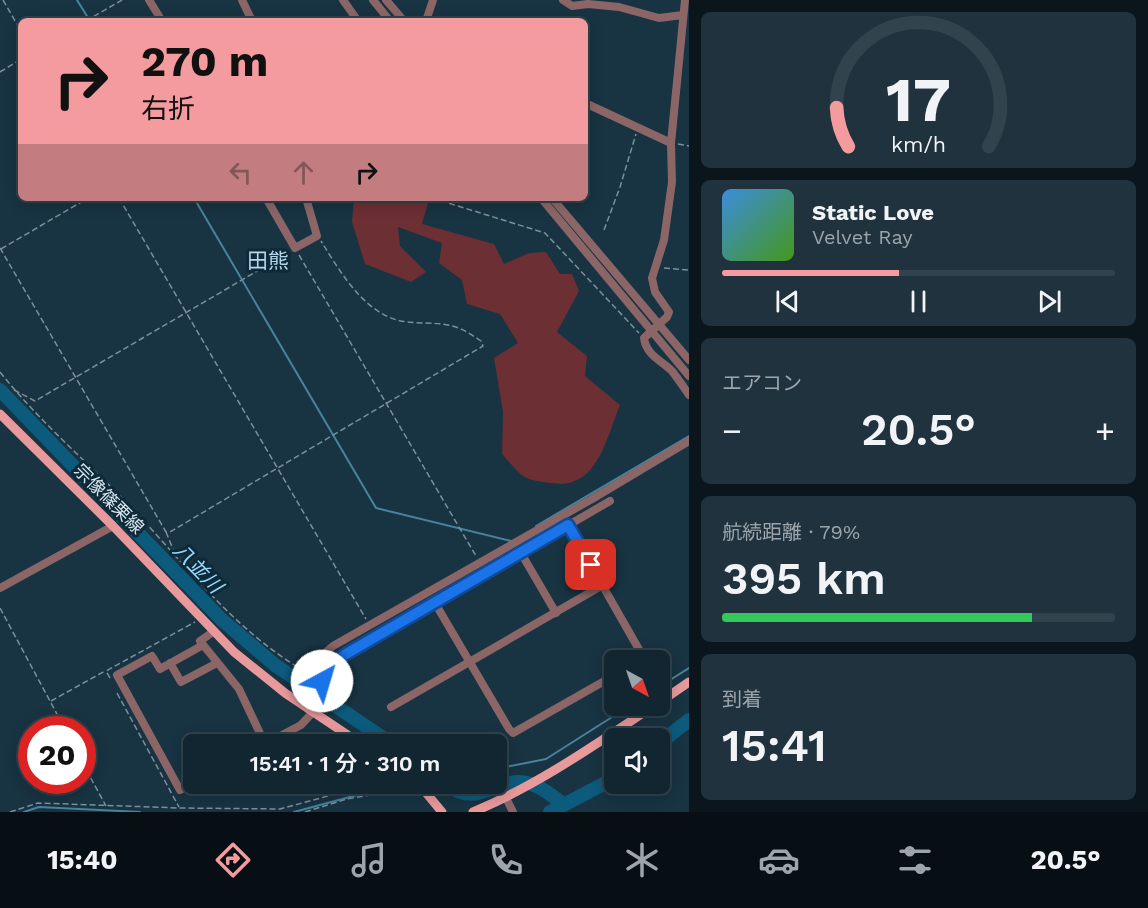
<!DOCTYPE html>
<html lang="ja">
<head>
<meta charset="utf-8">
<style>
  body { margin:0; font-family:"Work Sans","Noto Sans JP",sans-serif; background:#1f323e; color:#f1f3f6; height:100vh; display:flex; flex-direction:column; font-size:22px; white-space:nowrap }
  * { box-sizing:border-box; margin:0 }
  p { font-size:20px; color:#9ca5ac }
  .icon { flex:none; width:33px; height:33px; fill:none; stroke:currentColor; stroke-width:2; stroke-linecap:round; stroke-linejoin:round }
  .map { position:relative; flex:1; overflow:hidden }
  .sheet { display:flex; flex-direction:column; gap:12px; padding:12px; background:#0a151c; width:459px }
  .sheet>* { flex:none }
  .guide { position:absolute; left:18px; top:18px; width:570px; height:183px; border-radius:9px; box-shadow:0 3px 15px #0003,0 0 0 2px #31434d; background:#f49b9f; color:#111; overflow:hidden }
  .needle { width:39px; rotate:140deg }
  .tools { position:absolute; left:604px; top:650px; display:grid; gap:12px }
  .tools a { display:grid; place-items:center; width:66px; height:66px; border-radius:9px; background:#122632; box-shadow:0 3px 15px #0003,0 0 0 2px #31434d; font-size:30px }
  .speed { position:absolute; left:18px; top:716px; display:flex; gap:12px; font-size:30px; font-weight:700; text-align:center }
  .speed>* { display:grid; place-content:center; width:78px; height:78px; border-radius:50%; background:#122632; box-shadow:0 3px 15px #0003,0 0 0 2px #31434d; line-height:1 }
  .speed .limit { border:9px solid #d22; background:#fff; color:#111 }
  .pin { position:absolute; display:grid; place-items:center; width:51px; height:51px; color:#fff; margin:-26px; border-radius:12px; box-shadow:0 3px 9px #0006 }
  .me { position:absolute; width:66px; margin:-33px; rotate:39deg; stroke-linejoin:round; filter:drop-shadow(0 0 4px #0008) }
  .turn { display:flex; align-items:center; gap:21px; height:126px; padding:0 24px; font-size:27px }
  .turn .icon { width:78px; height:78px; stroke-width:2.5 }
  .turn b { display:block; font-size:42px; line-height:51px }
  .lanes { display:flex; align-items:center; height:57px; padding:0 24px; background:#0003; justify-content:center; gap:30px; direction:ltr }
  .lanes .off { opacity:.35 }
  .big { font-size:45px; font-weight:600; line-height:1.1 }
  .sheet .card { flex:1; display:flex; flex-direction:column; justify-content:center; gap:9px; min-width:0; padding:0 21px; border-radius:9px; background:#1f323e }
  .sheet .dial { align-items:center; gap:0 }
  .dial svg { height:156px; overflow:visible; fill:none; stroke:#31434d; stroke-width:7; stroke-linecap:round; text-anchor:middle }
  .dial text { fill:#f1f3f6; stroke:none }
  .song { display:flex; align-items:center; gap:18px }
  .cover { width:72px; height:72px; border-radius:9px; background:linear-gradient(135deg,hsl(210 70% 55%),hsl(100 70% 35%)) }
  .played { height:6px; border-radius:3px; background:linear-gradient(90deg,#f49b9f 45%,#31434d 45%) }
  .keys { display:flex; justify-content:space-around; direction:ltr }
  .heat { display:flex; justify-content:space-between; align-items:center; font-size:33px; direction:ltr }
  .charge { height:9px; border-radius:4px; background:linear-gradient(90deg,#34c759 79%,#31434d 0) }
  .trip { position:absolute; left:183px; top:734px; width:324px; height:60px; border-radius:9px; background:#122632; box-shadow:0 3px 15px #0003,0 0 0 2px #31434d; font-weight:600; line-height:60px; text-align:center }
  .dock { display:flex; height:96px; justify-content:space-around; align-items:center; background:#070f14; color:#9ca5ac }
  .dock .icon { width:42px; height:42px }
  .dock .active { color:#f49b9f }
  .dock b { font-size:27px; color:#f1f3f6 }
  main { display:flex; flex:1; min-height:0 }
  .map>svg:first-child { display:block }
</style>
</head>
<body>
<main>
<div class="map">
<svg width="689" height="812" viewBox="0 0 689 812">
  <rect width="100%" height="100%" fill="#183342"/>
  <!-- green -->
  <path fill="#6c2f34" d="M354,198L429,199L422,224L494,244L504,264L529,253L546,252L560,274H572L579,291L557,332L587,356L585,376L620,405C606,439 597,491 551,483C520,479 523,477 502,454L503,412L494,358L518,343L500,314L467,304L462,280L439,263L442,243L398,227L400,246L426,272L411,282L365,264L352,222Z"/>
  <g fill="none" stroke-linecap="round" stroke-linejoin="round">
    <!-- stream -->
    <path stroke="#48839e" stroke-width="2" d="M77,0L90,21
      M194,198L376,508L511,541
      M536,526L689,436
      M662,685L689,668
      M496,769L546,759L631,705
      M24,812L39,807L140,812
      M294,812L398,784"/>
    <!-- river -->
    <path stroke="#0c5a7c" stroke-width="14" d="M0,390L222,620L275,665L392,744
      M660,743L689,720
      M444,783C476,808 491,782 519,782C537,782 551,795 564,805
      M550,812L615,778"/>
    <!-- path -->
    <path stroke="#7b8f9c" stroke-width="1.5" stroke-dasharray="6 3" stroke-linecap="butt" d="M3,0L21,31
      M86,21L122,0
      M0,72L21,59
      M678,144L689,146
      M119,198L366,619
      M432,198L545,233L639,333
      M604,230L620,187L636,134
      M0,248L166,532H170L483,346L481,341C472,335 462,328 452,326C434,321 415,325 397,320C362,310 339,270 321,241
      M1,249L88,198
      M299,255L476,556
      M664,268L689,270
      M0,372C39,421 86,461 130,506C183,562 233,629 301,669
      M14,390L35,401L288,253
      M166,532L175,554
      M0,608L65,729
      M110,678L106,671L195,622
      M117,693L179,807
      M51,701L105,671
      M82,762L106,806
      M10,812L38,803L180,808L280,809L376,783
      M305,812L347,799L411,788"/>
    <!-- minor -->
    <path stroke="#8c6667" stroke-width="8" d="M149,0L162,21
      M242,0L252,21
      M343,0L358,21
      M373,0L390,21
      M386,0L404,21
      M563,0L572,6L588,4L619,7L659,18L683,15
      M685,0L671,143L672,182L664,240L652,278L655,292L669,312L667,317L644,338C646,355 661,360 672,371C678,379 684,387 689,395
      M426,21L433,0
      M585,103L671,143
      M266,198L295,248L317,236L306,198
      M541,198L689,376
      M552,198L689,360
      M568,525L645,660
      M521,553L556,613
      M0,588L113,526
      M435,603L509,729L513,733L615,675
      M213,632L200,641L239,689L265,744
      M170,663L181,682L217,663
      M322,681L334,663L346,654L610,501
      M660,686L668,697
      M391,707L603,585
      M309,710L322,681L308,671L317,660L333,646L592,499L689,441
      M265,744L301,725L313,712
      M194,783L180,790L117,675L152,656L160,669L203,645
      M506,798L513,812"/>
    <!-- major -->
    <path stroke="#e7999c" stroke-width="9" d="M0,414L113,526L234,652L285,693L361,744
      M660,702L689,682
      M418,783L442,812
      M473,812C538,785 596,744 655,705"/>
  </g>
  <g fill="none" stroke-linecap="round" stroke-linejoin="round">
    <defs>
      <path id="route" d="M322,681L334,663L346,654L568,525L591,565"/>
    </defs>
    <!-- route casing -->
    <use href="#route" stroke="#114b97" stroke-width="15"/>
    <!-- route -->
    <use href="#route" stroke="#1a73e8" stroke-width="10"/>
  </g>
  <g text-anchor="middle" stroke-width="6" stroke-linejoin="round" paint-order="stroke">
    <!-- street labels -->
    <g font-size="18" fill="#d4e3ed" stroke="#0e2937">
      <text transform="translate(109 499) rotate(45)" y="6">宗像篠栗線</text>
    </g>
    <!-- water labels -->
    <g font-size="20" font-style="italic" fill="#97d8fe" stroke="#0e2937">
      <text transform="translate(198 568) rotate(46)" y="7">八並川</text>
    </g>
    <!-- quarter labels -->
    <g font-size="21" fill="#b5d5e8" stroke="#0e2937">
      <text x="268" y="268">田熊</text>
    </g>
  </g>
</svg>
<div class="tools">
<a><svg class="needle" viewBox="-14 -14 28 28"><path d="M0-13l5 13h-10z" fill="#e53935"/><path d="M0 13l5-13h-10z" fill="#9ca5ac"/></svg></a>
<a><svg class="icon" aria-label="sound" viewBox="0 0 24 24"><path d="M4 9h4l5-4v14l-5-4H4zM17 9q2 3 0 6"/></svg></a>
</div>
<div class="speed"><div class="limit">20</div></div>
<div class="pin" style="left:591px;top:565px;background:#d93025"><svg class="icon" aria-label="arrive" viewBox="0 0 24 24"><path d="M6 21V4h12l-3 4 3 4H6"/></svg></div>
<svg class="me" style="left:322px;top:681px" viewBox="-20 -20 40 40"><circle r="19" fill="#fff"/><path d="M0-13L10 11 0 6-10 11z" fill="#1a73e8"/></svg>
<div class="trip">15:41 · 1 分 · 310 m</div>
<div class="guide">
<div class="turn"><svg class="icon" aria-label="right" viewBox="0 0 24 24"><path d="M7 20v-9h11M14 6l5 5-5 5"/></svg><div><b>270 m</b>右折</div></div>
<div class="lanes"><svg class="icon off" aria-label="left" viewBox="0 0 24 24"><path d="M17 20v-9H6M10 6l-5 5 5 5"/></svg><svg class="icon off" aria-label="ahead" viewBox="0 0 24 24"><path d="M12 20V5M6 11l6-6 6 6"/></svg><svg class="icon" aria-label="right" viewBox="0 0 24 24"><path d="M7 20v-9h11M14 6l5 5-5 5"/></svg></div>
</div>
</div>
<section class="sheet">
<div class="card dial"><svg viewBox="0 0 100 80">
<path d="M14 69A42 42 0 1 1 86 69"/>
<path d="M14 69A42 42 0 0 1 8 49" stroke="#f49b9f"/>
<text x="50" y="56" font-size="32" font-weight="700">17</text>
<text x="50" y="72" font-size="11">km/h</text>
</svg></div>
<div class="card">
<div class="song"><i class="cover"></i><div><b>Static Love</b><p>Velvet Ray</p></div></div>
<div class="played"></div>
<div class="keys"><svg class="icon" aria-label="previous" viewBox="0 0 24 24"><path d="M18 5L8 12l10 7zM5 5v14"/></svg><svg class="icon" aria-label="pause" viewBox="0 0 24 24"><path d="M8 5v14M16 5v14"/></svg><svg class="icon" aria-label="next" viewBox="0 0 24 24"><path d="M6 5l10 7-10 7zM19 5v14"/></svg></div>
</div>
<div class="card"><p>エアコン</p>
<div class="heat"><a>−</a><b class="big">20.5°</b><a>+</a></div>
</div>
<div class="card"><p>航続距離 · 79%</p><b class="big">395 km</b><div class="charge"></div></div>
<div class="card"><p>到着</p><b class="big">15:41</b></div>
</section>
</main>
<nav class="dock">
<b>15:40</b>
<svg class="icon active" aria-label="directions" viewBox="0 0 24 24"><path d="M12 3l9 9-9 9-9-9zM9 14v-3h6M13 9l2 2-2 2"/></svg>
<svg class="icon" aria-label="music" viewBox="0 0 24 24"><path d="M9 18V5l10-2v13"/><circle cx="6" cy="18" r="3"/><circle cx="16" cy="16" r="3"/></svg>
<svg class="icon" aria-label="phone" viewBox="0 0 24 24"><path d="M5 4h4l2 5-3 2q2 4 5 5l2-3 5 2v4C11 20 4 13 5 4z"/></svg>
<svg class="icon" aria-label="climate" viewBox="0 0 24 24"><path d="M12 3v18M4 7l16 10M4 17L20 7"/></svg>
<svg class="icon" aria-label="car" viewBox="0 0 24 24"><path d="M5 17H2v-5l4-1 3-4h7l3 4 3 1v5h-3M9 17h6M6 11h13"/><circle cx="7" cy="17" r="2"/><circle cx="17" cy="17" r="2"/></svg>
<svg class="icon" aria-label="filters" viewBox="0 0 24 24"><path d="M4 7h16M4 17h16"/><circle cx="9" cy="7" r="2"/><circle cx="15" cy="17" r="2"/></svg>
<b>20.5°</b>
</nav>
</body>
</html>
